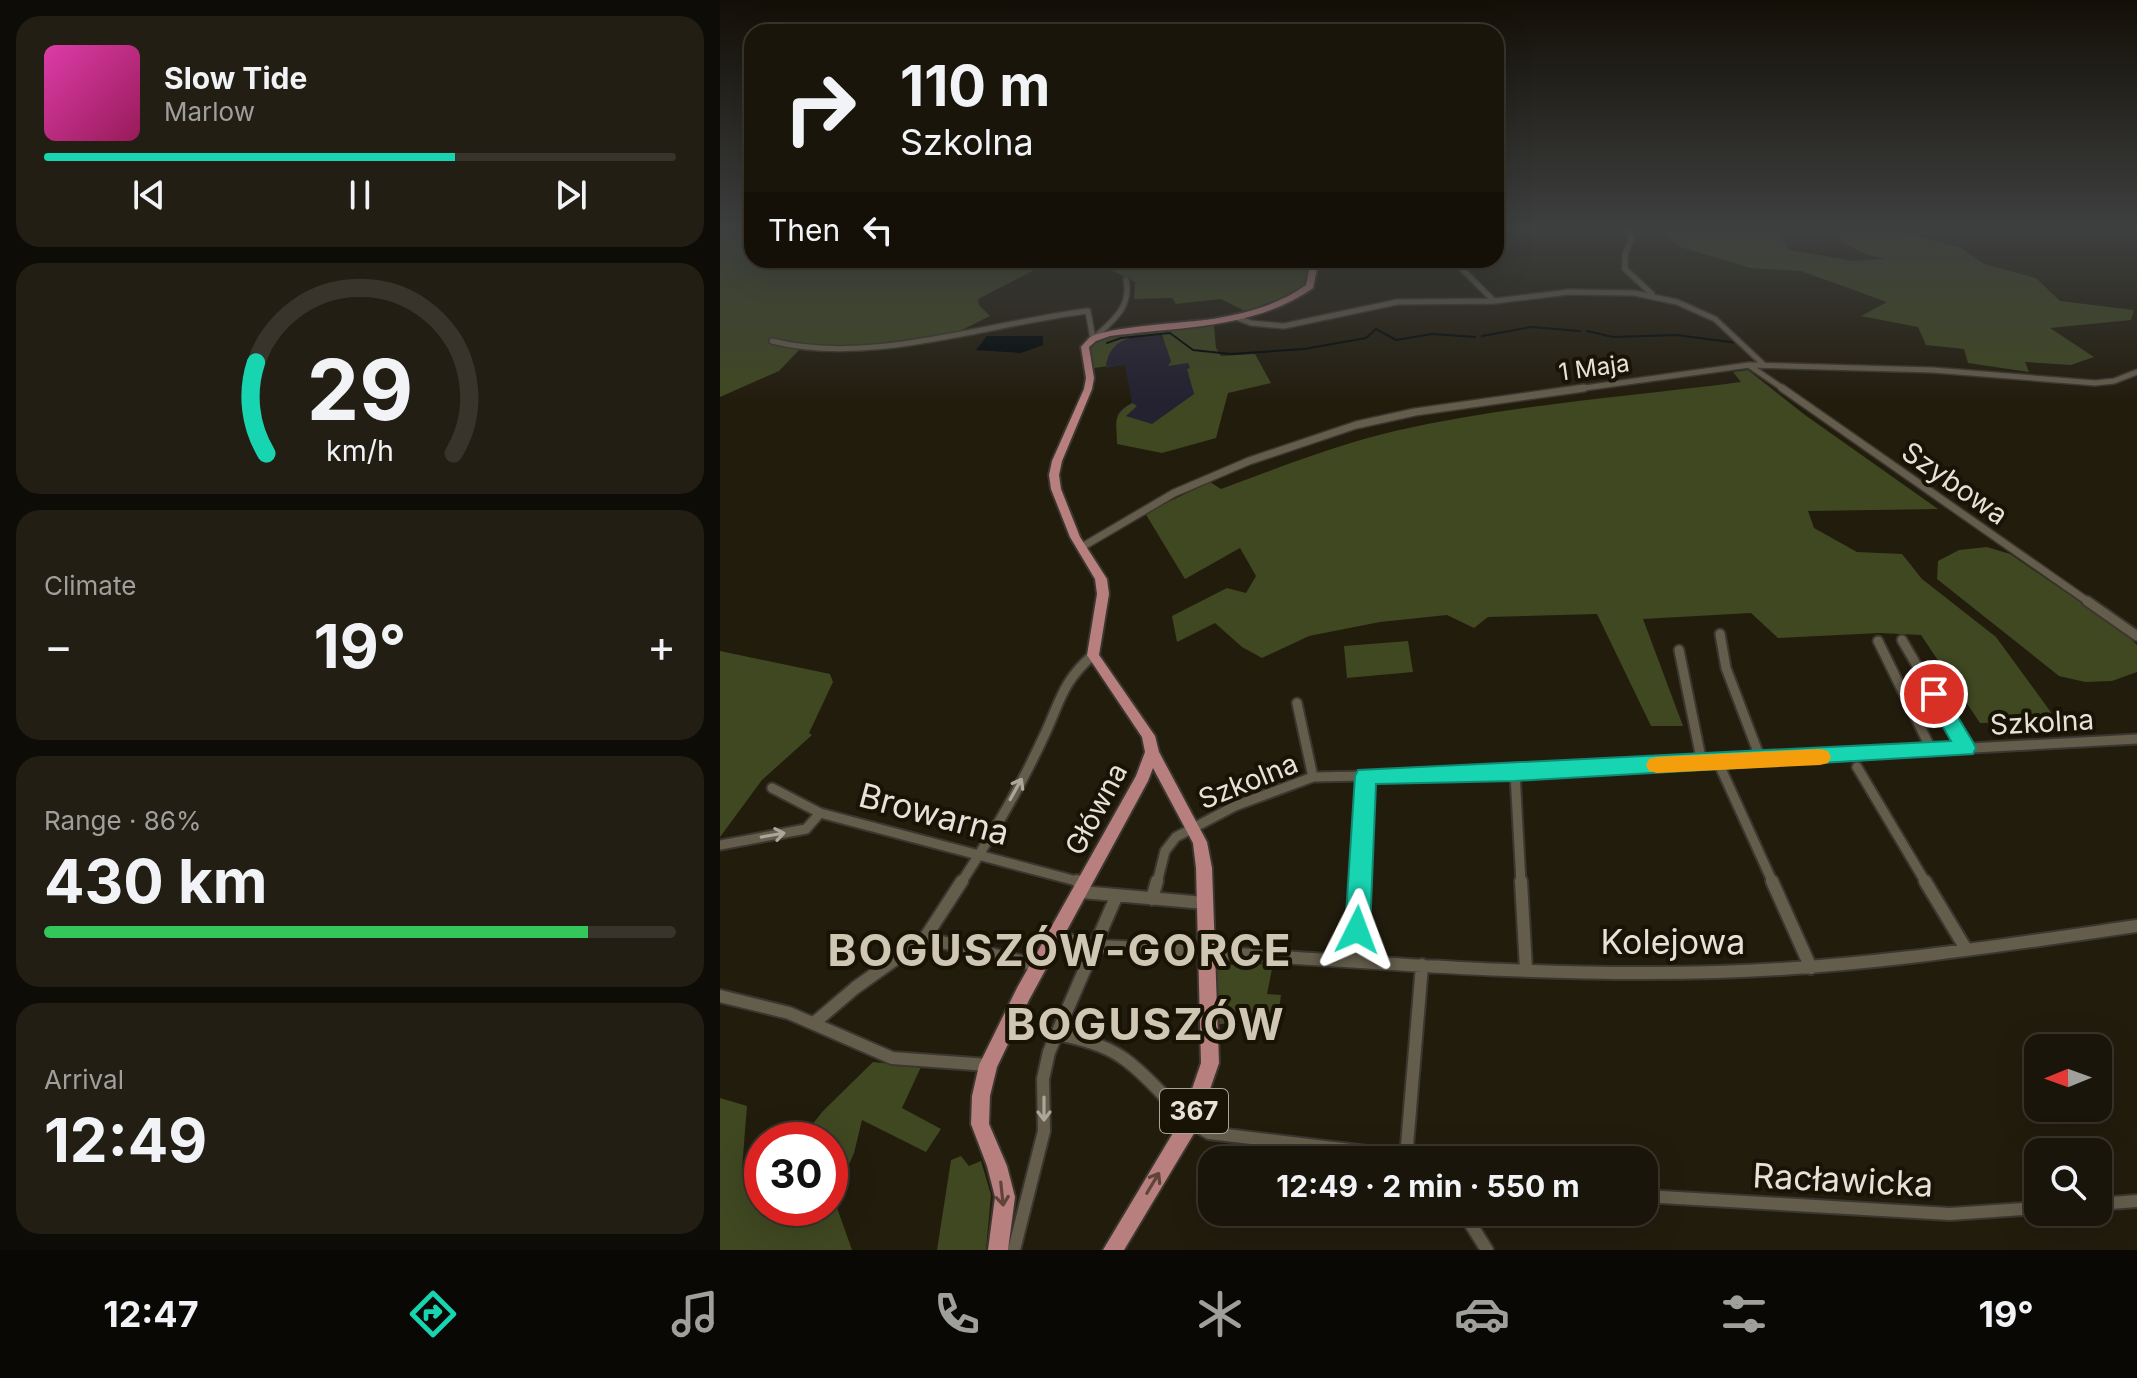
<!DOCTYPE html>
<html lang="en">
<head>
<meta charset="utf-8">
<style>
  body { margin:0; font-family:Inter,sans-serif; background:#231e13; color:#f1f3f6; height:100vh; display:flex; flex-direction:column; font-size:30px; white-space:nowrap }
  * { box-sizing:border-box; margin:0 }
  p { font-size:26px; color:#9f9f9c }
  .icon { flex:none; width:44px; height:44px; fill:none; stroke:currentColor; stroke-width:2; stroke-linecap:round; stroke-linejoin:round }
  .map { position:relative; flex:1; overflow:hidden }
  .details { display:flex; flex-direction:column; gap:16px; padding:16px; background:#0e0c06; width:720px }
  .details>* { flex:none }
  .hud { position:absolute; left:24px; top:24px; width:760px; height:244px; border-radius:24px; box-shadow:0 8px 32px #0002,0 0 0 2px #38342b; background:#1a150a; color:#f1f3f6; overflow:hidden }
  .needle { width:52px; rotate:269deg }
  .controls { position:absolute; left:1304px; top:1034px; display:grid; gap:16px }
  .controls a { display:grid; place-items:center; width:88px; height:88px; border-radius:16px; background:#1a150a; box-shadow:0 8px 32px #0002,0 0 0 2px #38342b; font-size:40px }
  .speed { position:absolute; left:24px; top:1122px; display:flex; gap:16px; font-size:40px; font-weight:700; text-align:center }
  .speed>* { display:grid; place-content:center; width:104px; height:104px; border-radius:50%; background:#1a150a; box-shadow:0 8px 32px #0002,0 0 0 2px #38342b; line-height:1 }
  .speed .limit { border:12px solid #d22; background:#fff; color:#111 }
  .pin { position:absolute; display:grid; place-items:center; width:68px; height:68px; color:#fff; margin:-34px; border:4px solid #fff; border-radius:50%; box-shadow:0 2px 8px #0007 }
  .me { position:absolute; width:88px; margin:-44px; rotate:3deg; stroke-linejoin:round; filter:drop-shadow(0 0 6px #0008) }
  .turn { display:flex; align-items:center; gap:28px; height:168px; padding:0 24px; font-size:36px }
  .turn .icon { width:104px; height:104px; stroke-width:2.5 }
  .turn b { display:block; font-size:56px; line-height:68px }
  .then { display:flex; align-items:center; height:76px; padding:0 24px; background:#0003; gap:16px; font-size:30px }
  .big { font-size:60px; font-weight:700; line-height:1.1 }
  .details .widget { flex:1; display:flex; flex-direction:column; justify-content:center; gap:12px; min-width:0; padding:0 28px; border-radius:24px; background:#231e13 }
  .details .dial { align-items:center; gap:0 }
  .dial svg { height:208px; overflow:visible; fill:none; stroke:#38342b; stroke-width:7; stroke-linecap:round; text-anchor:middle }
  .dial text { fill:#f1f3f6; stroke:none }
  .song { display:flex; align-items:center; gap:24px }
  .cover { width:96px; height:96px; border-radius:12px; background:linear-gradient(135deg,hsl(320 70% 55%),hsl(330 70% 35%)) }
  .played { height:8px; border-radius:4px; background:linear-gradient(90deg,#18d5b2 65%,#38342b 65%) }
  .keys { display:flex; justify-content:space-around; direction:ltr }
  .heat { display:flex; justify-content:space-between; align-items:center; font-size:44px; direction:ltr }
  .charge { height:12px; border-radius:6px; background:linear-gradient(90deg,#34c759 86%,#38342b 0) }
  .trip { position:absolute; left:478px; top:1146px; width:460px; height:80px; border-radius:24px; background:#1a150a; box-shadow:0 8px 32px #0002,0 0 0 2px #38342b; font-weight:700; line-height:80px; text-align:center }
  .tab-bar { display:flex; height:128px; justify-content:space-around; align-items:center; background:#0a0804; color:#9f9f9c }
  .tab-bar .icon { width:56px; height:56px }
  .tab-bar .on { color:#18d5b2 }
  .tab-bar b { font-size:36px; color:#f1f3f6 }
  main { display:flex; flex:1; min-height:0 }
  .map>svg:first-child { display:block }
</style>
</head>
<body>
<main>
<section class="details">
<div class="widget">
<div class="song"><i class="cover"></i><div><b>Slow Tide</b><p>Marlow</p></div></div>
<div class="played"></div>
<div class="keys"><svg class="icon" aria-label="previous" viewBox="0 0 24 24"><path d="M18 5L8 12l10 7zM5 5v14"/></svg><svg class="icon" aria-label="pause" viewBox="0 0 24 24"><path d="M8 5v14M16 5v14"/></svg><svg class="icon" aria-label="next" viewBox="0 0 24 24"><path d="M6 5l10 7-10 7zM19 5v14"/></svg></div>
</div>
<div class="widget dial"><svg viewBox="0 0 100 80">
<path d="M14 69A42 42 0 1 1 86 69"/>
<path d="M14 69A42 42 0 0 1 10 34" stroke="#18d5b2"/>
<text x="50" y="56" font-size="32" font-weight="700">29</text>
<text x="50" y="72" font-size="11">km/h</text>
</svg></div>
<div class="widget"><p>Climate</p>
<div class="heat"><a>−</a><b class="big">19°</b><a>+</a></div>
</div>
<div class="widget"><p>Range · 86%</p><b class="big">430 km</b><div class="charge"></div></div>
<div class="widget"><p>Arrival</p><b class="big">12:49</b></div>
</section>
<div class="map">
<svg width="1417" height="1250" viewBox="0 0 1417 1250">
  <rect width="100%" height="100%" fill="#221c0d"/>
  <!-- commercial -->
  <path fill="#242131" d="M438,335L470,361L478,393L432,427L396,416L400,410L412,403L405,365L386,368L387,355L395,341Z"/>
  <!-- green -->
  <path fill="#3f4821" d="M0,228H32V260H334L258,299L259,305L270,316L236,333L152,344L81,348L59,371L0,397Z
    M941,228H1066L1059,233L1069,250L1133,261L1165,259L1145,254L1119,240L1125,228L1179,231L1241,248L1264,264L1316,278L1340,301L1414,310L1411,320L1330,328L1374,357L1351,365L1305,362L1309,372L1248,363L1244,349L1206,345L1198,327L1141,316L1167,302L1081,271L1031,268L960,247Z
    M402,260H591L584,286L573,294L525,311L501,299L456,304L452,298L414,299L415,282L385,267Z
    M491,324L494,326L496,348L501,356L535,354L551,383L508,393L496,438L442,453L397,444C397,423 391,415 412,403L417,406L406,416L432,424L474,394L467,369L470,368L468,363L448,366L451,361L442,335C417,335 390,336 386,366L403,364L374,368L368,347L388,336Z
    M1028,370L1085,415L1218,509L1088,511L1094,528L1137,552L1182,554L1202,579L1276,637L1338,722L1260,723L1201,635L1160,633L1058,638L1031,613L923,619L963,726H931L877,614L768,617L754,628L727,615L660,622L589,636L542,658L522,647L495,623L457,642L452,616L507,588L526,593L536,576L520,548L465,579L425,513L490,482L501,489C558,468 615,445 675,431C788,405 906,397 1021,382L1013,372Z
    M1267,547L1290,554L1404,632L1417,645V672L1392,681L1365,682L1339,676L1217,579L1218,561L1239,550Z
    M688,641L693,672L627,678L624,646Z
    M0,651L110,674L113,682L89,733L92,735L42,780L0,837Z
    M553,964L547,994L561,995L557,1025L499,1024L495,969L498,965Z
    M153,1062L201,1067L182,1108L221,1129L206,1152L142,1120L134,1153L114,1199L132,1250H0V1098L27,1106L22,1169L42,1166V1208H110V1140H80L103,1111Z
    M241,1156L249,1166L261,1161L271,1195L266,1250H217L231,1160Z"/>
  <!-- water -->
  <path fill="#000709" d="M267,336H323V345L301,353L256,350Z"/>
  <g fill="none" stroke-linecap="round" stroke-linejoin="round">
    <!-- stream -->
    <path stroke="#000709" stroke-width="2" d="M867,331L893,337L956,335L1018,343
      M762,336L811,327L860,331
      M387,343L401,338L450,333L473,350L511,354L584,349L646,338L656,329L676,340L712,334L755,337"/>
    <defs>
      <path id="minor-far3" d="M909,228L912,238L905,254V269L932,294
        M733,260L774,301
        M515,317L531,323L564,326L677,302L774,301L849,292L914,293L957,302L995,319L1044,365
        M373,339C391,322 412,308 406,280
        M52,341C151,366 268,323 368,311L373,339
        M1030,366L1065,390
        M850,390L1029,365L1213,370L1375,383L1394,381L1417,372"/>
      <path id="minor-far2" d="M1062,388L1370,603
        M362,547L454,493L529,461L636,425L695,412L864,388"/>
      <path id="minor-far1" d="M1367,601L1417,636
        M1000,634L1006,668L1041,760
        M1182,640L1245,748
        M1158,641L1212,751
        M959,650L982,763
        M577,703L593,777
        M998,762L1053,883
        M1137,767L1206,883
        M795,773L801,883
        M52,788L100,813L364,883
        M0,845L86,829L100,813
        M241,883C271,837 300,788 323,738C340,703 341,683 373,655
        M437,883L445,851L456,837L515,806L593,777L795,773L1417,739
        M640,883L645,776"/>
      <path id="minor" d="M357,881L365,883
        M801,881L806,969
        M1052,881L1091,968
        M1205,881L1246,949
        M362,892L484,903
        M432,899L437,881
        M205,938L320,966
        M336,938L381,946C586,956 791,978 997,972C1138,968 1278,946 1417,926
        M636,961L640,881
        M0,996L69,1013L172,1058L268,1065
        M94,1023L135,988L205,938L242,881
        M337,1034C360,1039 383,1044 403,1058C435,1080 454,1114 489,1133L672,1155L688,1160
        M686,1158L702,965
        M924,1196L1230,1214L1318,1208
        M1378,1204L1417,1201
        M743,1212L767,1250
        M749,1218L773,1212
        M294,1250L324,1131L323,1079L329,1052L396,897"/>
      <path id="primary" d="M591,260H599L593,288C535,329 458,327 390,336L376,341L369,347L374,378L372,389L342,461L339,475L341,489L360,537L387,579L389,594L379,655L435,736L439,752L487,842L492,868L499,1063L476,1130L404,1250H383L462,1118L481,1063L476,868L473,843L433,768L428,781L309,1000L277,1067L270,1096L269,1124L287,1166L295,1197L288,1250H268L275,1197L267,1166L251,1124L252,1096L259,1065L297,988L416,776L425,752L422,737L367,655L377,594L375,579L350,537L331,489L329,475L332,461L364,389L366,378L361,347C362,346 368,339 369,338C388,326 467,323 493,319C527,313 558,305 586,285Z"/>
    </defs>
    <!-- minor-far3 casing -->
    <use href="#minor-far3" stroke="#3b3630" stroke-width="8"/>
    <!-- minor-far2 casing -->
    <use href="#minor-far2" stroke="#3b3630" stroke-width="10"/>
    <!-- minor-far1 casing -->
    <use href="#minor-far1" stroke="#3b3630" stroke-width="13"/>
    <!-- minor casing -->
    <use href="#minor" stroke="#3b3630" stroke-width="16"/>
    <!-- primary casing -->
    <use href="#primary" stroke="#3b3630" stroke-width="4"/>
    <!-- minor-far3 -->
    <use href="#minor-far3" stroke="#645d4c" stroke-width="5"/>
    <!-- minor-far2 -->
    <use href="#minor-far2" stroke="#645d4c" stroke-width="7"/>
    <!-- minor-far1 -->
    <use href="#minor-far1" stroke="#645d4c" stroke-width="9"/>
    <!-- minor -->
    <use href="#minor" stroke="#645d4c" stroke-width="12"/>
    <!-- primary -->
    <use href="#primary" fill="#b77f7e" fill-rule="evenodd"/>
  </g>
  <!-- one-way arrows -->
  <defs><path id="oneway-shaft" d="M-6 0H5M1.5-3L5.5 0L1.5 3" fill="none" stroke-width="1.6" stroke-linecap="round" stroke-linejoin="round" transform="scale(2)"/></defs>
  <g stroke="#aca69a">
    <use href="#oneway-shaft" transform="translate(296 789) rotate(-61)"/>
    <use href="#oneway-shaft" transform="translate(53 835) rotate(-10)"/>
    <use href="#oneway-shaft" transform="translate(324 1109) rotate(90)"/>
  </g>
  <g stroke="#60443b">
    <use href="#oneway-shaft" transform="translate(433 1183) rotate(-59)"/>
    <use href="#oneway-shaft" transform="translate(282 1194) rotate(84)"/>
  </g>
  <!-- sky -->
  <linearGradient id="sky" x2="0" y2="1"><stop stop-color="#130f07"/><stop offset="0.57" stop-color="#3e4040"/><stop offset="1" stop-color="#3e4040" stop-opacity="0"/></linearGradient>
  <rect width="1417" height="402" fill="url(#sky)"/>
  <!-- route -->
  <path fill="#18d5b2" stroke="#108a74" stroke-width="2" d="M1214,687L1221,689L1253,742L1256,748L1253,754L795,781L656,784L650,930L646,938L637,941L629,938L625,930L635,776L638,770L1231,741L1204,694L1207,689Z"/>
  <!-- slow -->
  <path fill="#f59e0b" d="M1100,749L1108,751L1111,757L1108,763L1100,765L937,773L929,771L926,765L929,759L937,757Z"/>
  <g text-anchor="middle" stroke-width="8" stroke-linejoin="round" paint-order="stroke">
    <!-- far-street labels -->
    <g font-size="24" fill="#e6e2d9" stroke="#191305">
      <text transform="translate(874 368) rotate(-8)" y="8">1 Maja</text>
    </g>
    <!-- shield labels -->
    <rect fill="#191305" stroke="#a8a499" stroke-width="2" x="440" y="1089" width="68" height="44" rx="6"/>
    <g font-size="26" font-weight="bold" fill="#e6e2d9">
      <text x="474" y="1120">367</text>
    </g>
    <!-- street labels -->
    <g font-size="28" fill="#e6e2d9" stroke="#191305">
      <text transform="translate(1235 483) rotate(35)" y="10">Szybowa</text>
      <text transform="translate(1322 722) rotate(-3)" y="10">Szkolna</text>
      <text transform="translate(528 781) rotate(-22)" y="10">Szkolna</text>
      <text transform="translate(376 809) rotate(-62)" y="10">Główna</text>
    </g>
    <!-- near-street labels -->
    <g font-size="34" fill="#e6e2d9" stroke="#191305">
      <text transform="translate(214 814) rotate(15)" y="12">Browarna</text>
      <text x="953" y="954">Kolejowa</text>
      <text transform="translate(1123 1180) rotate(3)" y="12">Racławicka</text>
    </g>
    <!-- near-district labels -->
    <g font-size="44" font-weight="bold" letter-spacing="2" fill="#cfc7b4" stroke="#191305">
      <text x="340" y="966">BOGUSZÓW-GORCE</text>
      <text x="426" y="1040">BOGUSZÓW</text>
    </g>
  </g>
</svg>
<div class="controls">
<a><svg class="needle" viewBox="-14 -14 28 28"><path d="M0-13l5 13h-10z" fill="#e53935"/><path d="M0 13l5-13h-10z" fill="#9f9f9c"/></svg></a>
<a><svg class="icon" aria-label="search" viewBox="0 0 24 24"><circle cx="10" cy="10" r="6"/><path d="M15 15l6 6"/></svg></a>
</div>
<div class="speed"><div class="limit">30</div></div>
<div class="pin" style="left:1214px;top:694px;background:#d93025"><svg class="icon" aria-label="arrive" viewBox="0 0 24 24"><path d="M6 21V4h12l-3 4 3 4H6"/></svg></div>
<svg class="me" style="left:637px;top:930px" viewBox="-20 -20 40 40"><path d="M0-17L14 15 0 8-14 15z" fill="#18d5b2" stroke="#fff" stroke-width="4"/></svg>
<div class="trip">12:49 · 2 min · 550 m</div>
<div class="hud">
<div class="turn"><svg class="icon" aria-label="right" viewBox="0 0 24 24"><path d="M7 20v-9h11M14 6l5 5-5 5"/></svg><div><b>110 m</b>Szkolna</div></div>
<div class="then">Then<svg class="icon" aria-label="left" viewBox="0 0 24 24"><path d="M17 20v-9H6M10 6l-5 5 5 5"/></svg></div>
</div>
</div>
</main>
<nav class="tab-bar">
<b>12:47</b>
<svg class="icon on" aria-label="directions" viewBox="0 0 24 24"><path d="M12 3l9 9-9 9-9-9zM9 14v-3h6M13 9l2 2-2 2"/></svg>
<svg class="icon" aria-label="music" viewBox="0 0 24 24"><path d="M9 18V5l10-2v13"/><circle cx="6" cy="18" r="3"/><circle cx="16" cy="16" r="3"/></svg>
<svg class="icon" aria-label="phone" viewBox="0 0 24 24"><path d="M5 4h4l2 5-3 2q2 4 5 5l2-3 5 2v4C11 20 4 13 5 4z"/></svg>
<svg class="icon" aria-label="climate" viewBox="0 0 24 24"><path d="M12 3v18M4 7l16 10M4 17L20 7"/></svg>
<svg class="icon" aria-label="car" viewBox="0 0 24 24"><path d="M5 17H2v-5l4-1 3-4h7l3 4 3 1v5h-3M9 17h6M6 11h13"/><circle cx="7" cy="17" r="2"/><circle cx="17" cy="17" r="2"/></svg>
<svg class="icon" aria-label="filters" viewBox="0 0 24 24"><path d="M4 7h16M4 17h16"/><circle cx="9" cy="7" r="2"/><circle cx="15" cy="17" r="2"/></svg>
<b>19°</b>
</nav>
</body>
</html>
